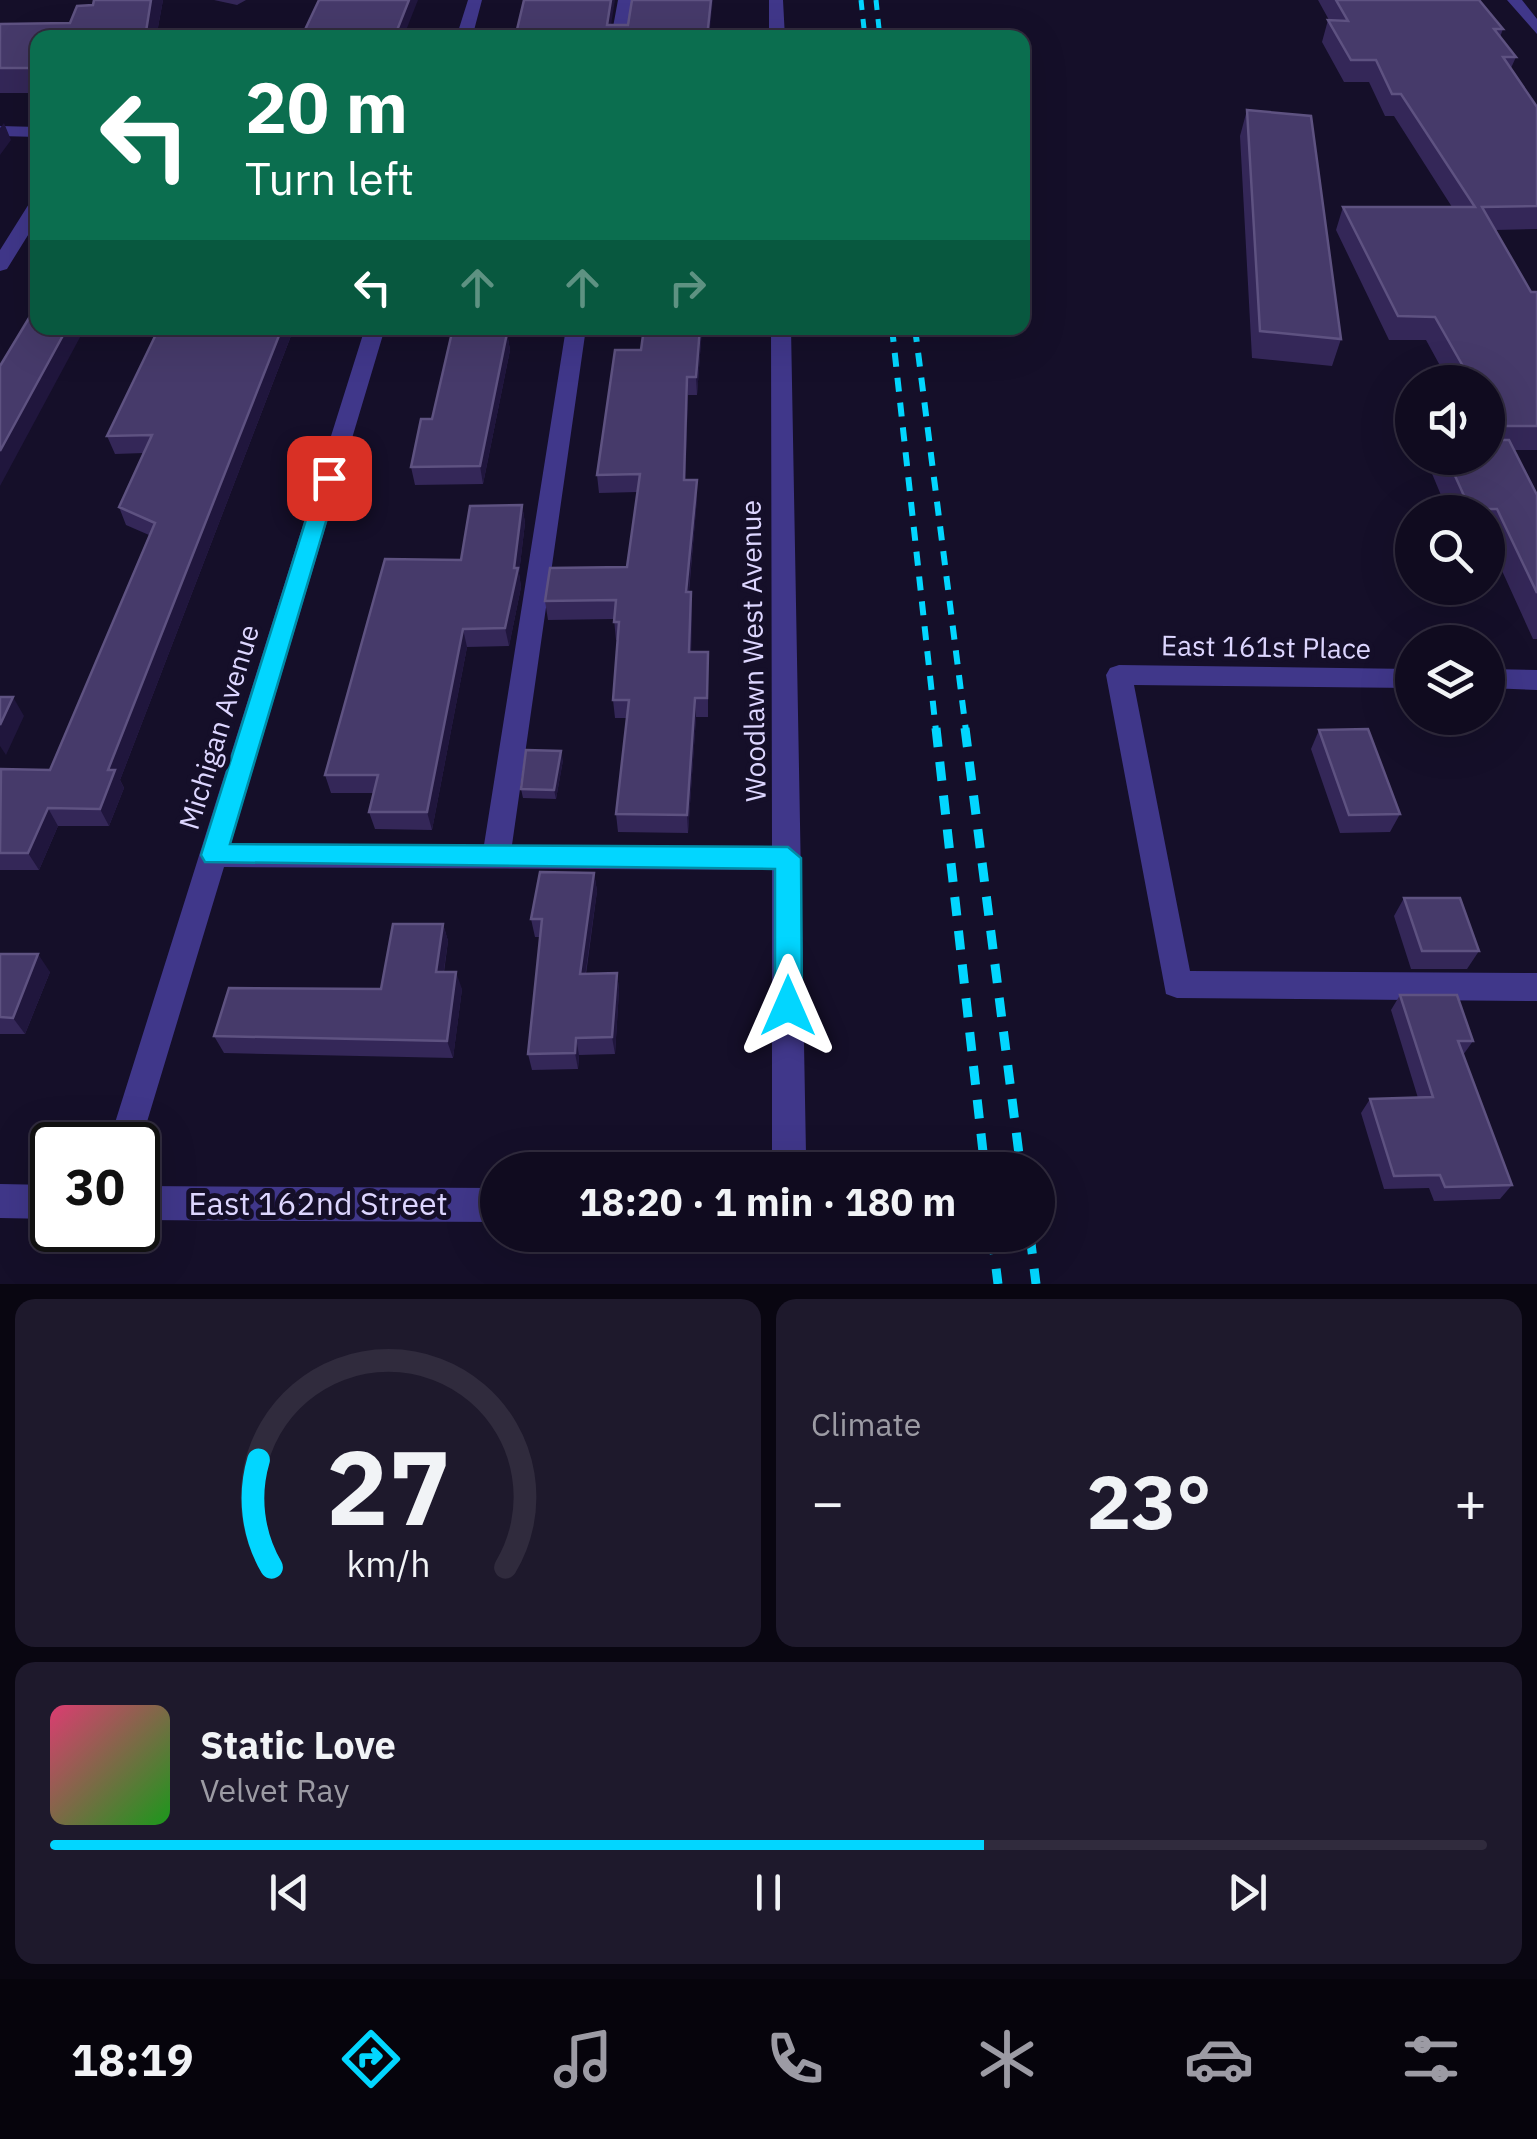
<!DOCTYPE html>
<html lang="en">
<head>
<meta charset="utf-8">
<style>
  body { margin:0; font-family:"IBM Plex Sans",sans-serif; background:#1e192c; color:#f1f3f6; height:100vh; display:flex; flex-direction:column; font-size:38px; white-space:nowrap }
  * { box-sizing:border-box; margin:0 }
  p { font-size:32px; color:#9c9ba4 }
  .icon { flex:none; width:55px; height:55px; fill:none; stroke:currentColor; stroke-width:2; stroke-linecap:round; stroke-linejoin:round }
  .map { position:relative; height:1284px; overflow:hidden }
  .sheet { display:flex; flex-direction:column; gap:15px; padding:15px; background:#090611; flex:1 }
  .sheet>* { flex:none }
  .guide { position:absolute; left:30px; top:30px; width:1000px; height:305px; border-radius:20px; box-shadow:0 10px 40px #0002,0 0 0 2px #302b3d; background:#0b6e4f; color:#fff; overflow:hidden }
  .fabs { position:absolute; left:1395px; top:365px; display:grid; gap:20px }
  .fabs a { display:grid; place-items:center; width:110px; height:110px; border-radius:50%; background:#100b1f; box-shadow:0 10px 40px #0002,0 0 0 2px #302b3d; font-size:50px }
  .speed { position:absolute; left:30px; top:1122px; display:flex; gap:20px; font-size:50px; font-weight:700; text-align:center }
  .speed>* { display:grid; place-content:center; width:130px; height:130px; border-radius:50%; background:#100b1f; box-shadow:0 10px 40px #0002,0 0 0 2px #302b3d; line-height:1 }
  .speed .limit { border:5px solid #111; border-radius:15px; background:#fff; color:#111 }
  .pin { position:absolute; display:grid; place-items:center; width:85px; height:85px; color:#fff; margin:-42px; border-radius:20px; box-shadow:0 5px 15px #0006 }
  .me { position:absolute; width:110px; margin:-55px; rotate:0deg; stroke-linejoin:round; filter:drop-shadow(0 0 8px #0008) }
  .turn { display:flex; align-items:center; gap:35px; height:210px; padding:0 50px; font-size:45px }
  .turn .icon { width:130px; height:130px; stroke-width:2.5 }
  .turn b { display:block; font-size:70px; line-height:85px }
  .lanes { display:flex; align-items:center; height:95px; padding:0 50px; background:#0003; justify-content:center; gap:50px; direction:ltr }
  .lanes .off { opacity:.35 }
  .big { font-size:75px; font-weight:700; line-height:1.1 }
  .sheet .card { flex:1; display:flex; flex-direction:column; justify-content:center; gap:15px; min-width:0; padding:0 35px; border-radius:20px; background:#1e192c }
  .sheet .dial { align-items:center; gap:0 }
  .dial svg { height:260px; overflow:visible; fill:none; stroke:#302b3d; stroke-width:7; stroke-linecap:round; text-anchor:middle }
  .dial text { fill:#f1f3f6; stroke:none }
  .song { display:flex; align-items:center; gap:30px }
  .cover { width:120px; height:120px; border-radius:15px; background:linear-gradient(135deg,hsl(340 70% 55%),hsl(120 70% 35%)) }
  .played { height:10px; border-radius:5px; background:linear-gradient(90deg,#02d6ff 65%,#302b3d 65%) }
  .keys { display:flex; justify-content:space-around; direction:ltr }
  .heat { display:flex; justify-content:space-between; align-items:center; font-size:55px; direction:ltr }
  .sheet .tiles { flex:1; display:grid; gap:15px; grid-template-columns:1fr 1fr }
  .card:last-child { grid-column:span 2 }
  .trip { position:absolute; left:480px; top:1152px; width:575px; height:100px; border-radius:50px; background:#100b1f; box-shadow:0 10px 40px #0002,0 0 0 2px #302b3d; font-weight:700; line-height:100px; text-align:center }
  .tab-bar { display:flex; height:160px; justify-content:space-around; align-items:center; background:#06040c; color:#9c9ba4 }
  .tab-bar .icon { width:70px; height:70px }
  .tab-bar .selected { color:#02d6ff }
  .tab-bar b { font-size:45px; color:#f1f3f6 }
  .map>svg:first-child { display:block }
</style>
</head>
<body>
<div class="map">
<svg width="1537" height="1284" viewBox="0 0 1537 1284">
  <rect width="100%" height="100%" fill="#150f29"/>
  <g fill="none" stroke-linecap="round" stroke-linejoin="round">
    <!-- minor -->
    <path fill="#40378a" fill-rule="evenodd" d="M468,0H482L472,38H456Z
      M618,0H632L627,38H611Z
      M769,0H783L785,38H769Z
      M1507,0H1522L1537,19V34Z
      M0,126L38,127V137L0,136Z
      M38,198V219L7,269L0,271V250L32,199Z
      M365,328H385L231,843L484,845L566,328H586L512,845L772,846L771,328H791L806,1154L798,1170H761L772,1150V870L224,867L140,1145L138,1152V1145H108Z
      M1119,665L1412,669V688L1134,685L1190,971L1537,973V1001L1177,998L1166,994L1106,675L1110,668Z
      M1488,669L1537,670V690L1488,688Z
      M0,1184L52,1185V1219L0,1218Z
      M138,1186L498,1188V1222L138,1220Z"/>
    <!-- rail-far2 -->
    <path stroke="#02d6ff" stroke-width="5" stroke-dasharray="10 9" stroke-linecap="butt" d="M861,0L865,38
      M876,0L880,38"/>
    <!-- rail-far1 -->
    <path stroke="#02d6ff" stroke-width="6" stroke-dasharray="14 11" stroke-linecap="butt" d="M892,328L936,731
      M915,328L966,731"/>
    <!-- rail -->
    <path stroke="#02d6ff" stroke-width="9" stroke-dasharray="19 15" stroke-linecap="butt" d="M936,728L985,1170
      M965,728L1021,1170
      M992,1235L998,1284
      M1030,1235L1036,1284"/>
  </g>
  <!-- wall -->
  <path fill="#342758" d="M163,0L156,38H38V93H0V24L70,23Z
    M214,0H246L237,5Z
    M1318,0H1479L1503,29L1500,37L1516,57L1511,68L1537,107V229L1495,230L1531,292H1537V450H1514L1537,495V639H1533L1488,540V512H1448L1428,464L1430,458H1488V382H1449L1426,340H1389L1336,230L1343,207H1452L1394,116H1385L1369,82H1344L1322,42L1328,20H1329Z
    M1247,110L1341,339L1332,366L1252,358L1240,136Z
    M294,328L120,780L124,788L109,826H58L39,870H0V771L50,770L149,535L126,525L119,507L144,453L115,454L107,436Z
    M453,328H506L505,333H507L510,350L483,484L415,485L411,467L432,419Z
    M702,328L697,395H688L685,480L697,498L689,592L692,610L691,652L708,670V717H696L688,833L618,832L616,814L627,718H615L613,700L618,640H616L614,619L548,620L545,601L627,567L637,492L599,493L597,475L641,350Z
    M522,505L525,523L519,573L521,587L509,646L467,647L432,830L375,829L369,812L374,793H331L325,775L461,560Z
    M1319,730L1400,814L1390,832L1340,833L1311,749Z
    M563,760L556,799L523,798L521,789Z
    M594,873L597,891L586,974L617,973L619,990L615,1054L579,1055L578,1069L532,1070L528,1054L540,937H535L531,919Z
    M1404,898L1479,951L1467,969H1411L1394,916Z
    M443,924L448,941L444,972L462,989L453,1058L224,1053L214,1036L381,989Z
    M0,954L50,972L25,1034H0Z
    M1400,995L1473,1041L1463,1055L1512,1185L1500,1199L1434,1201L1429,1188L1384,1189L1361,1113L1370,1099L1418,1098L1391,1010Z"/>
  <!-- shaded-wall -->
  <path fill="#20163d" d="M151,0H163L156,38H145Z
    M409,0H418L403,38H394Z
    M611,0H615L609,38L607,25Z
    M711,0H713L709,38H707Z
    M4,123L11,140L0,155V128Z
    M67,328H85L0,486V451Z
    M282,328H294L120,780L124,788L109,826L100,809L108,770Z
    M700,328H702L697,395L696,377Z
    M507,333L510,350L483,484L480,466Z
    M687,377L688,395L685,498L684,480Z
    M697,480V498L687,610L686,592Z
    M522,505L525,523L519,573L521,587L509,646L505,628Z
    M691,592L692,610L691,670L689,652Z
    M463,629L467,647L432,830L427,812Z
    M13,697L24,716L6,755L0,746V725Z
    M695,698L696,717L688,833L687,815Z
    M561,751L563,760L556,799L554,790Z
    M48,808L58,826L39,870L28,853Z
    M594,873L597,891L583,991L580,974Z
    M443,924L448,941L441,990L436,972Z
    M38,954L50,972L25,1034L13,1018Z
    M456,972L462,989L453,1058L447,1041Z
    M617,973L619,990L615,1054L612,1037Z
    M576,1038L579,1055L578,1069L575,1053Z"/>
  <!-- building -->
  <path fill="#463a6a" stroke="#5e5281" stroke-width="2.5" d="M94,0H151L145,38H38V68H0V24L70,23L77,6L93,5Z
    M319,0H409L394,38H238L302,36Z
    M524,0H611L607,25H628L632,0H711L707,38H515Z
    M1336,0H1479L1503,29H1494L1516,57H1503L1537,107V206L1482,207L1531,292H1537V426H1497L1488,409V382H1472L1435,317L1398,316L1343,207H1475L1401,94H1392L1376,60H1351L1328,20L1348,21Z
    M1247,110L1311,116L1341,339L1260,331Z
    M38,303V328H67L0,451V366Z
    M159,328H282L108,770H115L100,809L48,808L28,853H0L1,769L50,770L155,523L119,507L152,435L107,436Z
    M453,328H500L499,333H507L480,466L411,467L421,419H432Z
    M644,328H700L696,377H687L684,480H697L686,592H691L689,652H708L707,698H695L687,815L616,814L629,700H613L619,622H614L616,600L545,601L550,568L627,567L640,474L597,475L615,350H641Z
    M1488,440H1509L1537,495V593L1497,509H1470L1447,458H1488Z
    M522,505L514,568H518L505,628L463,629L427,812H369L378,775H325L385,559L461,560L470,506Z
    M0,697H13L0,725Z
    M1368,729L1400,814L1349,815L1319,730Z
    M526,750L561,751L554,790L521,789Z
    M540,872L594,873L580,974L617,973L612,1037L576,1038L575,1053L528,1054L542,919H531Z
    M1404,898H1460L1479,951H1422Z
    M393,924H443L436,972H456L447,1041L214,1036L229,988L381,989Z
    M0,954H38L13,1018L0,1017Z
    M1400,995H1457L1473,1041H1458L1512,1185L1445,1187L1440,1175L1394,1176L1370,1099L1433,1097Z"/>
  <!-- route -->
  <path fill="#02d6ff" stroke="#018ba6" stroke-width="2.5" d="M329,472L339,478L230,844L788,847L801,858L802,1006L798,1015L788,1019L779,1015L775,1006V869L205,862L201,855L319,478Z"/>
  <g text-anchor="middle" stroke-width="10" stroke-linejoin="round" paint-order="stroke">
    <!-- street labels -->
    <g font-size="28" fill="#ddd6ff" stroke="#150f29">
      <text transform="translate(1266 647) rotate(1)" y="10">East 161st Place</text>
      <text transform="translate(753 651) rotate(-91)" y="10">Woodlawn West Avenue</text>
      <text transform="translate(219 727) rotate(-73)" y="10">Michigan Avenue</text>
    </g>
    <!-- near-street labels -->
    <g font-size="32" fill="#ddd6ff" stroke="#150f29">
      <text x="318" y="1215">East 162nd Street</text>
    </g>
  </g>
</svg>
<div class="fabs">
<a><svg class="icon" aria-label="sound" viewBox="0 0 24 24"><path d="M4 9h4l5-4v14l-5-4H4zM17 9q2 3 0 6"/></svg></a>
<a><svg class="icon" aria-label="search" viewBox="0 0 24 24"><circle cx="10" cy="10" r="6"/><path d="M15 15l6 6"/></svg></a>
<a><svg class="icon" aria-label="layers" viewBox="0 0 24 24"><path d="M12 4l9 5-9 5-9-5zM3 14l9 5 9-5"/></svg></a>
</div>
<div class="speed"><div class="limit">30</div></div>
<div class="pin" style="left:329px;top:478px;background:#d93025"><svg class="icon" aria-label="arrive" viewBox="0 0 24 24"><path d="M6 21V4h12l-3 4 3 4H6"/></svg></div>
<svg class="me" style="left:788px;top:1006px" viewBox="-20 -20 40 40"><path d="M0-17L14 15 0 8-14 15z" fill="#02d6ff" stroke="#fff" stroke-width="4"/></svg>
<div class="trip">18:20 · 1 min · 180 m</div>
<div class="guide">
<div class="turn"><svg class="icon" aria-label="left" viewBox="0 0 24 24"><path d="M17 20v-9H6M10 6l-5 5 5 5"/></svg><div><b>20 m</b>Turn left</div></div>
<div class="lanes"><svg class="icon" aria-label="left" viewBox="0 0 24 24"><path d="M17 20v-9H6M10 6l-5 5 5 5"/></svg><svg class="icon off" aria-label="ahead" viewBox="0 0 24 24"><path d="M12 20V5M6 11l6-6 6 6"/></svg><svg class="icon off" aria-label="ahead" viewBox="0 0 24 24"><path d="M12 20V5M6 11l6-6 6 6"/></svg><svg class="icon off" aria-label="right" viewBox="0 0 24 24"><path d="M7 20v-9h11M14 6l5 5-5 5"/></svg></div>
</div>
</div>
<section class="sheet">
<div class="tiles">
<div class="card dial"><svg viewBox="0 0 100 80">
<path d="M14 69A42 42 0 1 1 86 69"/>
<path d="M14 69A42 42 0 0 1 10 36" stroke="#02d6ff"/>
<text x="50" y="56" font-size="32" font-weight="700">27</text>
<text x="50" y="72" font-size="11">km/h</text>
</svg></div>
<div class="card"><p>Climate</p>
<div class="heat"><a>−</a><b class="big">23°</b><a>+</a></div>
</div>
<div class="card">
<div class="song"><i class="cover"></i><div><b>Static Love</b><p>Velvet Ray</p></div></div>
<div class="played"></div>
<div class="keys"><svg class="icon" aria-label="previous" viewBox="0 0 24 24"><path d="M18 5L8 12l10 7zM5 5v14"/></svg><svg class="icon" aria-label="pause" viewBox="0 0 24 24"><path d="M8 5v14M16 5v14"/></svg><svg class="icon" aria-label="next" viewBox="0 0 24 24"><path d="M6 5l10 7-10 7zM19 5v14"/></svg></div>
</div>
</div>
</section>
<nav class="tab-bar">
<b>18:19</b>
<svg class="icon selected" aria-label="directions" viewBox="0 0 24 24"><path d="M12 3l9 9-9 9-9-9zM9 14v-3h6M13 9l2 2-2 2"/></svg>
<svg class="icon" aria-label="music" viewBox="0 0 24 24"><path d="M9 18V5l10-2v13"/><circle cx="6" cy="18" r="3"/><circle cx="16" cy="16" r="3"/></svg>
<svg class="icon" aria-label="phone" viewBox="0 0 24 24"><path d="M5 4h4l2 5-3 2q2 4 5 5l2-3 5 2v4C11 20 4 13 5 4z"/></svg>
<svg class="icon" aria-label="climate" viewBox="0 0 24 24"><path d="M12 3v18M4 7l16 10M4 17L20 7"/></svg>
<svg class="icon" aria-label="car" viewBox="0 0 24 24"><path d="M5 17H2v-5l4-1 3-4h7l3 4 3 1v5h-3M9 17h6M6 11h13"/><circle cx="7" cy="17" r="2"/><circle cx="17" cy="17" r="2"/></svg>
<svg class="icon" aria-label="filters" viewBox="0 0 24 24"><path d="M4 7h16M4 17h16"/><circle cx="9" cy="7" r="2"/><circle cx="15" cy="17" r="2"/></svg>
</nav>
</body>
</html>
